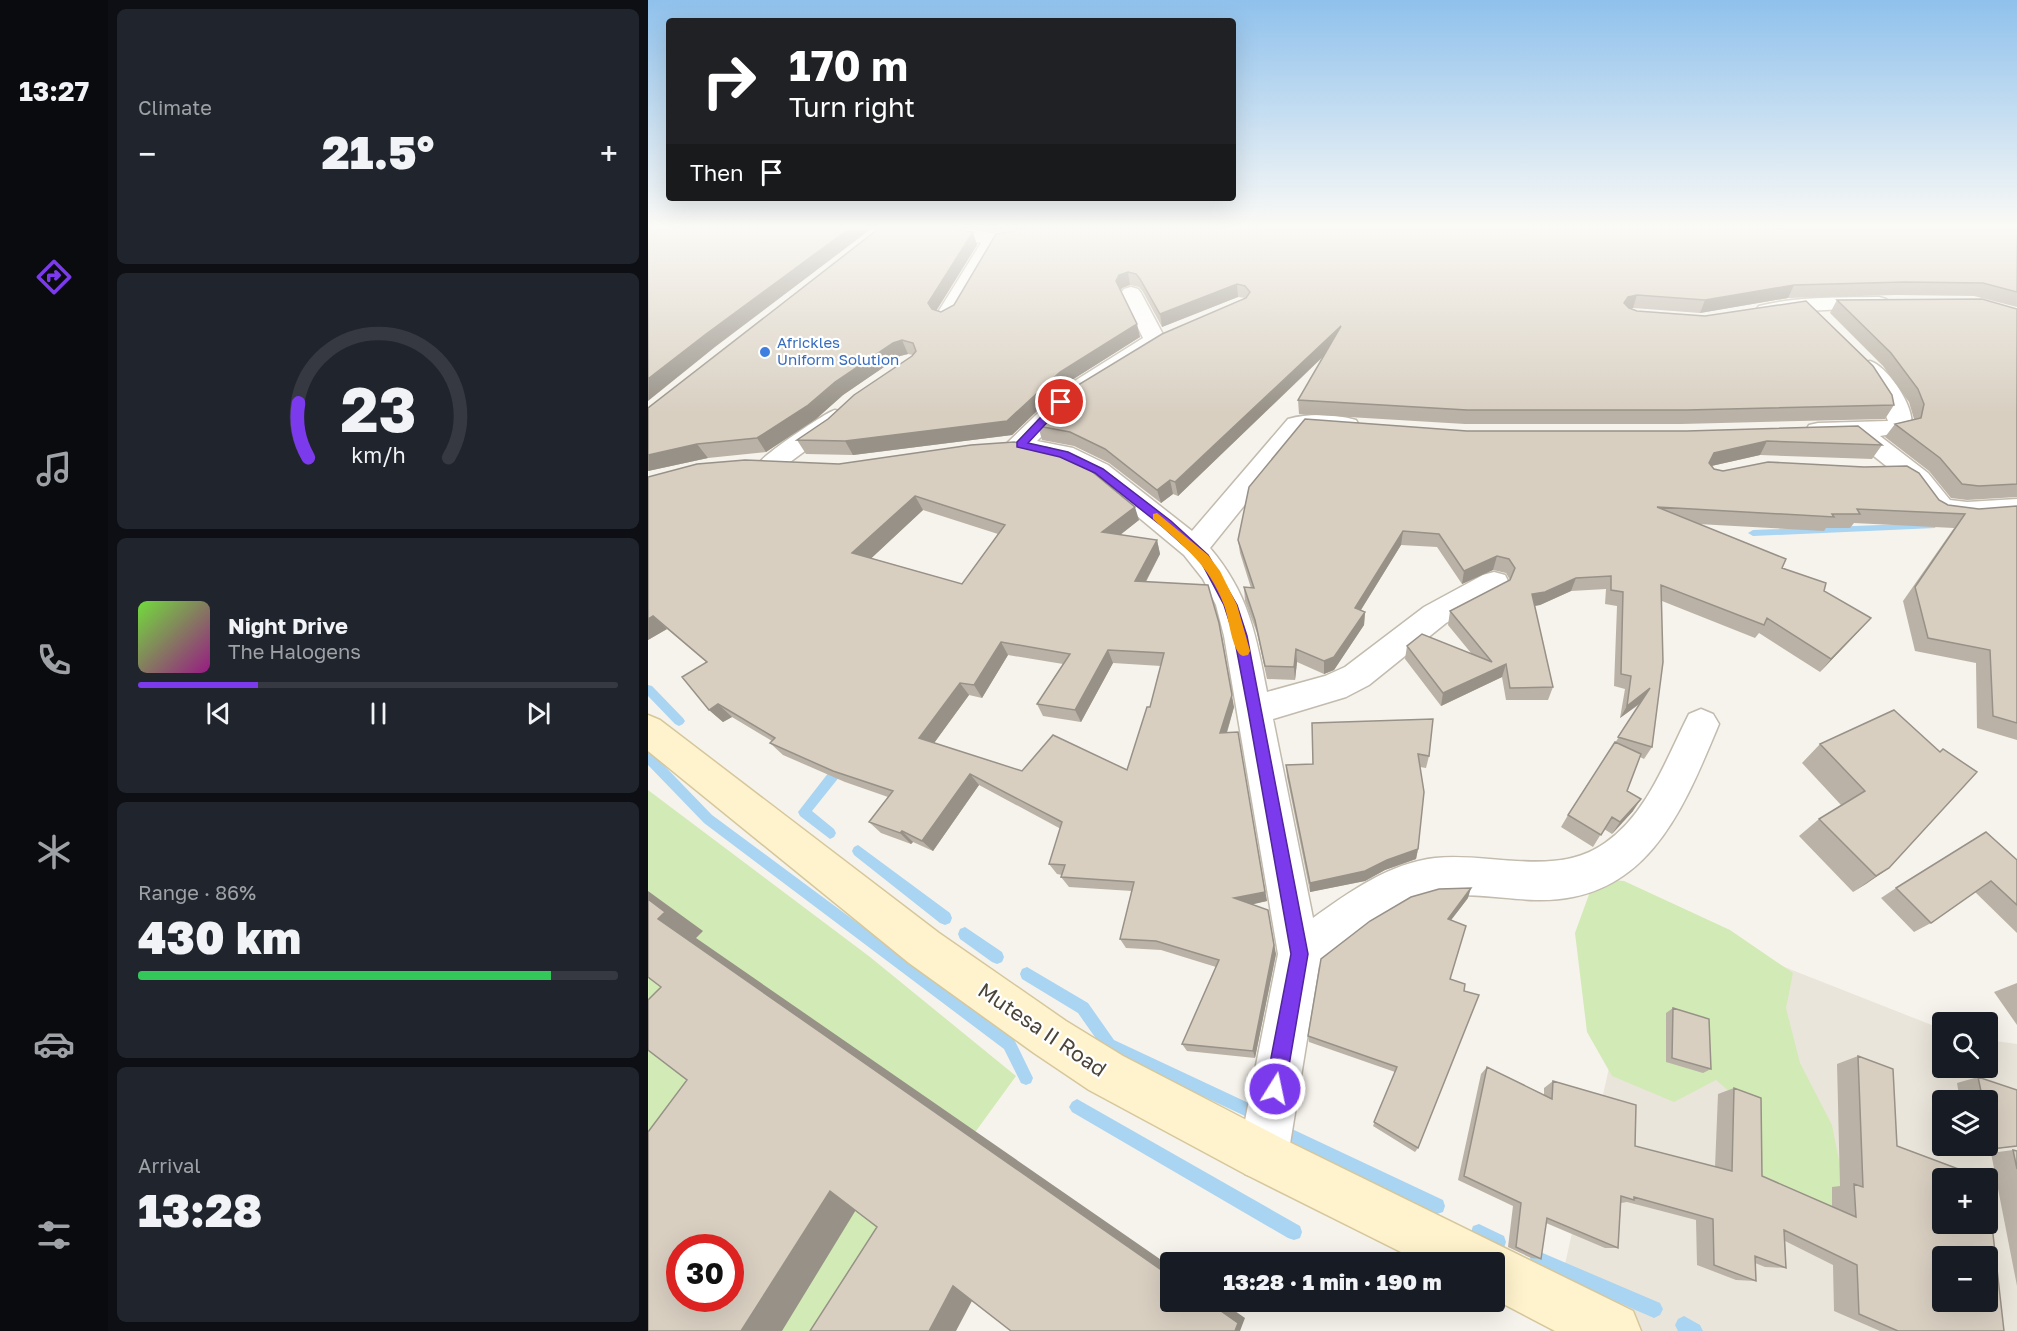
<!DOCTYPE html>
<html lang="en">
<head>
<meta charset="utf-8">
<style>
  body { margin:0; font-family:"Golos Text",sans-serif; background:#20242c; color:#f1f3f6; height:100vh; display:flex; flex-direction:column; font-size:22px; white-space:nowrap }
  * { box-sizing:border-box; margin:0 }
  p { font-size:20px; color:#9ea1a6 }
  .icon { flex:none; width:33px; height:33px; fill:none; stroke:currentColor; stroke-width:2; stroke-linecap:round; stroke-linejoin:round }
  .map { position:relative; flex:1; overflow:hidden }
  .side { display:flex; flex-direction:column; gap:9px; padding:9px; background:#0d0f14; width:540px }
  .side>* { flex:none }
  .hud { position:absolute; left:18px; top:18px; width:570px; height:183px; border-radius:6px; box-shadow:0 6px 24px #0002; background:#202124; color:#fff; overflow:hidden }
  .buttons { position:absolute; left:1284px; top:1012px; display:grid; gap:12px }
  .buttons a { display:grid; place-items:center; width:66px; height:66px; border-radius:6px; background:#171b24; box-shadow:0 6px 24px #0002; font-size:30px }
  .speed { position:absolute; left:18px; top:1234px; display:flex; gap:12px; font-size:30px; font-weight:700; text-align:center }
  .speed>* { display:grid; place-content:center; width:78px; height:78px; border-radius:50%; background:#171b24; box-shadow:0 6px 24px #0002; line-height:1 }
  .speed .limit { border:9px solid #d22; background:#fff; color:#111 }
  .pin { position:absolute; display:grid; place-items:center; width:51px; height:51px; color:#fff; margin:-26px; border:3px solid #fff; border-radius:50%; box-shadow:0 2px 6px #0007 }
  .me { position:absolute; width:66px; margin:-33px; rotate:10deg; stroke-linejoin:round; filter:drop-shadow(0 0 4px #0008) }
  .turn { display:flex; align-items:center; gap:21px; height:126px; padding:0 24px; font-size:27px }
  .turn .icon { width:78px; height:78px; stroke-width:2.5 }
  .turn b { display:block; font-size:42px; line-height:51px }
  .then { display:flex; align-items:center; height:57px; padding:0 24px; background:#0003; gap:12px; font-size:22px }
  .big { font-size:45px; font-weight:800; line-height:1.1 }
  .side .card { flex:1; display:flex; flex-direction:column; justify-content:center; gap:9px; min-width:0; padding:0 21px; border-radius:9px; background:#20242c }
  .side .dial { align-items:center; gap:0 }
  .dial svg { height:156px; overflow:visible; fill:none; stroke:#363941; stroke-width:7; stroke-linecap:round; text-anchor:middle }
  .dial text { fill:#f1f3f6; stroke:none }
  .song { display:flex; align-items:center; gap:18px }
  .cover { width:72px; height:72px; border-radius:9px; background:linear-gradient(135deg,hsl(100 70% 55%),hsl(310 70% 35%)) }
  .played { height:6px; border-radius:3px; background:linear-gradient(90deg,#7c3aed 25%,#363941 25%) }
  .keys { display:flex; justify-content:space-around; direction:ltr }
  .heat { display:flex; justify-content:space-between; align-items:center; font-size:33px; direction:ltr }
  .charge { height:9px; border-radius:4px; background:linear-gradient(90deg,#34c759 86%,#363941 0) }
  .trip { position:absolute; left:512px; top:1252px; width:345px; height:60px; border-radius:6px; background:#171b24; box-shadow:0 6px 24px #0002; font-weight:800; line-height:60px; text-align:center }
  main { display:flex; flex:1; min-height:0 }
  .tab-bar { display:flex; flex-direction:column; width:108px; justify-content:space-around; align-items:center; background:#090b0e; color:#9ea1a6 }
  .tab-bar .icon { width:42px; height:42px }
  .tab-bar .active { color:#7c3aed }
  .tab-bar b { font-size:27px; color:#f1f3f6 }
  .map>svg:first-child { display:block }
</style>
</head>
<body>
<main>
<nav class="tab-bar">
<b>13:27</b>
<svg class="icon active" aria-label="directions" viewBox="0 0 24 24"><path d="M12 3l9 9-9 9-9-9zM9 14v-3h6M13 9l2 2-2 2"/></svg>
<svg class="icon" aria-label="music" viewBox="0 0 24 24"><path d="M9 18V5l10-2v13"/><circle cx="6" cy="18" r="3"/><circle cx="16" cy="16" r="3"/></svg>
<svg class="icon" aria-label="phone" viewBox="0 0 24 24"><path d="M5 4h4l2 5-3 2q2 4 5 5l2-3 5 2v4C11 20 4 13 5 4z"/></svg>
<svg class="icon" aria-label="climate" viewBox="0 0 24 24"><path d="M12 3v18M4 7l16 10M4 17L20 7"/></svg>
<svg class="icon" aria-label="car" viewBox="0 0 24 24"><path d="M5 17H2v-5l4-1 3-4h7l3 4 3 1v5h-3M9 17h6M6 11h13"/><circle cx="7" cy="17" r="2"/><circle cx="17" cy="17" r="2"/></svg>
<svg class="icon" aria-label="filters" viewBox="0 0 24 24"><path d="M4 7h16M4 17h16"/><circle cx="9" cy="7" r="2"/><circle cx="15" cy="17" r="2"/></svg>
</nav>
<section class="side">
<div class="card"><p>Climate</p>
<div class="heat"><a>−</a><b class="big">21.5°</b><a>+</a></div>
</div>
<div class="card dial"><svg viewBox="0 0 100 80">
<path d="M14 69A42 42 0 1 1 86 69"/>
<path d="M14 69A42 42 0 0 1 9 41" stroke="#7c3aed"/>
<text x="50" y="56" font-size="32" font-weight="700">23</text>
<text x="50" y="72" font-size="11">km/h</text>
</svg></div>
<div class="card">
<div class="song"><i class="cover"></i><div><b>Night Drive</b><p>The Halogens</p></div></div>
<div class="played"></div>
<div class="keys"><svg class="icon" aria-label="previous" viewBox="0 0 24 24"><path d="M18 5L8 12l10 7zM5 5v14"/></svg><svg class="icon" aria-label="pause" viewBox="0 0 24 24"><path d="M8 5v14M16 5v14"/></svg><svg class="icon" aria-label="next" viewBox="0 0 24 24"><path d="M6 5l10 7-10 7zM19 5v14"/></svg></div>
</div>
<div class="card"><p>Range · 86%</p><b class="big">430 km</b><div class="charge"></div></div>
<div class="card"><p>Arrival</p><b class="big">13:28</b></div>
</section>
<div class="map">
<svg width="1369" height="1331" viewBox="0 0 1369 1331">
  <rect width="100%" height="100%" fill="#f6f3ec"/>
  <!-- residential -->
  <path fill="#eae5da" fill-rule="evenodd" d="M996,912L1294,1029V1068H1340V1040L1369,1044V1331H902ZM1294,1101H1340V1146H1294ZM1294,1179H1340V1224H1294ZM1294,1257H1340V1302H1294Z"/>
  <!-- green -->
  <path fill="#d2eab5" fill-rule="evenodd" d="M0,790L222,957L368,1076L312,1153L197,1331H0ZM32,1248H82V1299H32Z
    M947,878L976,881L1082,930L1145,973L1138,1008L1152,1063L1184,1125L1202,1215L1093,1186L1096,1104L1068,1080L1026,1102L964,1076L939,1032L927,933Z"/>
  <g fill="none" stroke-linecap="round" stroke-linejoin="round">
    <!-- stream -->
    <path fill="#a9d4f2" fill-rule="evenodd" d="M1284,523L1288,526L1287,528L1105,536L1100,533L1105,530Z
      M0,685L4,686L35,718L37,721L35,724L31,726L27,724L0,696Z
      M0,752L4,753L64,815L366,1039L385,1078L383,1083L378,1085L373,1083L356,1049L56,823L0,765Z
      M192,762L196,763L198,767L196,771L164,811L186,829L188,833L186,837L182,839L152,816L150,812L188,763Z
      M210,845L302,913L304,918L302,923L297,925L292,923L206,855L204,851L206,847Z
      M317,927L354,952L356,957L354,962L349,964L344,962L312,939L310,934L312,929Z
      M379,967L440,1003L466,1040L607,1106L610,1111L607,1116L602,1119L597,1116L456,1050L430,1013L374,979L372,974L374,969Z
      M429,1099L652,1226L654,1232L652,1238L646,1240L640,1238L424,1112L421,1107L424,1102Z
      M644,1129L795,1200L797,1206L795,1212L789,1214L783,1212L638,1143L636,1137L638,1131Z
      M831,1224L856,1236L858,1242L856,1248L850,1250L825,1238L823,1232L825,1226Z
      M890,1251L1012,1303L1015,1309L1012,1315L1006,1318L884,1265L882,1259L884,1253Z
      M1036,1316L1052,1325L1055,1331H1030L1027,1325L1030,1319Z"/>
    <defs>
      <path id="street" d="M252,226H297L344,233L393,226H440L437,230L431,231L351,244L309,317L305,321L298,323L291,321L287,317L333,243L255,230Z
        M483,287L490,289L493,293L518,340L515,345L433,397L389,441L425,448L460,465L544,531L640,419C662,413 686,414 708,420L711,425L708,430L699,432L657,430L562,548C601,594 608,635 619,692L677,676L697,667L776,607L835,575L846,572L857,575L861,583L857,591L798,623L721,685L698,697L625,719L665,918C701,892 742,863 787,858C843,852 908,878 957,843C1000,813 1018,759 1041,714L1053,709L1065,714L1071,724C1035,810 999,903 888,900C851,899 810,890 774,899C735,910 702,943 671,966L640,1156L633,1174L615,1181L597,1174L590,1156L630,954L576,636L568,605L555,579L536,555L442,477L408,460L361,450L357,445L417,387L495,338L473,293L476,289Z
        M1231,297L1238,299L1241,303L1238,307L1157,311L1118,316L1111,314L1108,310L1111,306C1150,296 1191,298 1231,297Z
        M1222,361C1240,366 1273,414 1261,431L1232,436L1280,473L1302,500L1319,502L1369,499V517L1319,520L1289,516L1282,512L1262,485L1202,437H1170L1161,435L1158,430L1161,425L1170,423L1240,421L1230,396L1211,368L1214,363Z
        M187,410L196,412L199,417L196,422L134,468L125,470L116,468L112,462C117,454 178,412 187,410Z"/>
      <path id="secondary" d="M0,715L12,720L291,933L418,1021L475,1056L633,1138L985,1311L993,1331H907L846,1299V1263H775L597,1174L441,1090L386,1053L261,963L0,751Z"/>
    </defs>
    <!-- street casing -->
    <use href="#street" stroke="#c2bbae" stroke-width="3"/>
    <!-- secondary casing -->
    <use href="#secondary" stroke="#d6c79b" stroke-width="3"/>
    <!-- street -->
    <use href="#street" fill="#fff" fill-rule="evenodd"/>
    <!-- secondary -->
    <use href="#secondary" fill="#fff3cd" fill-rule="evenodd"/>
  </g>
  <!-- wall -->
  <path fill="#bab2a6" fill-rule="evenodd" d="M314,226H375L344,231Z
    M1369,226V307L1326,296L1248,295L1140,298L1052,313L985,308L982,309L1246,405L1237,419L1033,424H817L651,414L650,400L676,356L530,496L525,494L513,503L461,463L426,446L394,440L390,426L597,298L590,297L514,327L495,292L491,287L482,285L474,288L473,290L492,337L416,385L364,435L205,455L158,454L149,440L180,419L265,355L260,354L252,356L195,395L168,419L118,452L60,458L0,471V408L325,232L329,245L288,311L293,312L306,305L348,234Z
    M1189,300L1369,309V497L1319,500L1303,498L1281,471L1237,437L1247,424L1266,419L1261,402L1235,366L1182,313Z
    M819,431L1234,445L1224,459L1112,455L1063,466L1066,469L1075,471L1291,500L1300,505L1331,509L1369,506V740L1329,728L1328,663L1267,651L1255,601L1306,528L1206,523L1202,528H1178L1176,531L1050,524L1176,591L1211,631L1172,672L1111,633L1107,638L1014,601L1004,747L996,759L992,757L979,791L985,811L964,834L956,829L945,847L913,827L920,815L993,703L972,718L977,689L966,686L969,606L957,604L958,589L923,591L892,605L886,606L905,687L900,700H858L854,677L793,706L757,659L759,646L823,653L800,625L802,611L862,580L858,573L845,570L814,584L789,547L753,545L713,610L717,612L716,625L686,670L676,674L649,662L647,680L619,679L609,633L597,601L596,587L603,588L592,553L590,540Z
    M49,464L491,520L472,535L509,540L512,554L498,582L586,707L579,733L619,901L604,904L628,954L607,1058L539,1051L534,1044L568,967L513,950L478,948L472,939L484,891L421,887L413,877L414,875L409,874L401,864L413,829L331,785L285,851L265,842L263,844L233,833L221,822L240,797L197,782L135,755L122,743L124,741L84,717L75,722L61,710L58,662L19,629L0,640V477ZM275,510L350,534L314,584L223,558ZM360,655L415,664L389,704L395,716L433,722L465,663L513,666L502,707L479,770L374,771L286,743L321,695L334,698Z
    M1246,710L1241,868L1205,892L1151,836L1171,819L1193,805L1154,763L1172,744Z
    M664,723L781,756L778,768L772,767L770,849L768,859L737,870L717,881L662,892L639,777L638,765L665,764Z
    M1369,860V933L1327,892L1283,923L1266,932L1233,898L1248,888Z
    M820,898L803,920L802,979L770,1148L767,1152L725,1126L747,1072L661,1042L660,1036Z
    M1369,983V1025L1346,992Z
    M1025,1008L1063,1069L1055,1073L1018,1062V1013Z
    M1210,1056L1249,1146L1356,1331H1232L1186,1311L1185,1265L1137,1241L1138,1268L1117,1267L1107,1263L1108,1281L1088,1280L1049,1265L1048,1220L979,1202L973,1203L970,1248H957L898,1223L893,1259L883,1258L860,1247L865,1206L810,1180L833,1074L839,1067L896,1095V1088L905,1081L987,1146L1067,1167L1070,1094L1086,1088L1114,1176L1184,1207V1187L1192,1186L1189,1064Z
    M1330,1077L1369,1146L1320,1153L1319,1146H1340V1101H1312L1309,1083Z
    M1365,1150L1369,1151V1286L1343,1153Z"/>
  <!-- shaded-wall -->
  <path fill="#979187" d="M205,226H227L67,347L0,401V379L58,334Z
    M343,226H375L344,231Z
    M325,232L329,245L285,316L280,303Z
    M480,272L482,285L474,288L471,294L468,281L471,275Z
    M589,284L590,297L514,327L512,314Z
    M1146,285L1140,298L1052,313L1057,300Z
    M989,295L985,308L976,310V303L980,297Z
    M489,324L492,337L416,385L364,435L205,455L197,441L412,372Z
    M693,326V339L530,496L527,482Z
    M254,340L260,354L252,356L195,395L168,419L118,452L109,438L187,382L245,343Z
    M1119,441L1112,455L1059,467L1066,453Z
    M49,444L60,458L0,471V455Z
    M522,480L525,494L513,503L509,490Z
    M267,496L275,510L214,567L204,553Z
    M487,507L491,520L458,546L454,532Z
    M755,531L753,545L706,621L707,608Z
    M509,540L512,554L491,594L487,581Z
    M849,556L845,570L814,584L816,571Z
    M928,578L923,591L892,605L880,607L884,594Z
    M717,612L716,625L686,670L676,674V661Z
    M5,616L19,629L0,640V619Z
    M1223,618L1211,631L1172,672L1183,659Z
    M574,636L586,707L575,745L572,733Z
    M353,642L360,655L334,698L326,685Z
    M648,649L649,662L647,680L646,667Z
    M460,650L465,663L433,722L427,710Z
    M858,664L854,677L793,706L795,693Z
    M312,683L321,695L281,750L271,738Z
    M1002,688L995,701L972,718L979,706Z
    M70,704L84,717L75,722L61,710Z
    M592,744L619,901L589,908L586,898Z
    M322,774L331,785L285,851L274,841Z
    M993,799L985,811L964,834L972,822Z
    M254,831L265,842L263,844L252,833Z
    M770,849L768,859L737,870L717,881L662,892V883L739,860Z
    M1241,868L1218,884L1205,892L1228,876Z
    M823,888L820,898L797,928L800,919Z
    M0,891L55,931L48,938L522,1266V1276L10,919L0,899Z
    M620,910L628,954L607,1058L605,1051Z
    M182,1191L217,1195L134,1331H93Z
    M333,1284L308,1331H281L305,1286Z
    M560,1302H574L597,1318L592,1331H587Z"/>
  <!-- building -->
  <path fill="#d8cfc1" stroke="#979187" stroke-width="1.5" fill-rule="evenodd" d="M0,226H205L58,334L0,379Z
    M234,226H288L325,232L280,303L284,309L293,312L306,305L348,234L394,226H1369V292L1335,283L1256,282L1146,285L1057,300L989,295L980,297L976,303L981,308L989,311L1057,316L1158,301L1225,366L1244,395L1246,405L1039,410H819L650,400L693,326L527,482L522,480L509,490L457,449L422,432L390,426L430,385L514,334L598,298L602,292L597,286L589,284L512,314L492,279L488,274L480,272L471,275L468,281L489,324L412,372L359,421L197,441L149,440L180,419L206,395L264,356L268,351L265,343L254,340L245,343L187,382L159,406L109,438L49,444L0,455V408Z
    M1334,299L1369,309V484L1331,486L1314,484L1292,458L1247,424L1273,418L1276,404L1270,389L1243,353L1189,300Z
    M657,419L819,431H1039L1210,426L1234,445L1119,441L1066,453L1061,463L1066,469L1075,471L1120,462L1216,467L1259,466L1271,473L1291,500L1300,505L1331,509L1369,506V723L1345,716L1342,650L1280,638L1267,587L1317,514L1209,509L1212,514H1184L1186,517L1009,507L1138,559L1134,568L1178,583L1176,591L1223,618L1183,659L1119,618L1116,625L1013,585L1015,662L1004,747L970,737L1002,688L979,706L983,676L973,674L975,592L963,590V576L928,578L897,592L884,594L905,687L862,688L858,664L795,693L759,646L774,634L844,662L802,611L862,580L867,568L861,559L849,556L816,571L791,534L755,531L707,608L717,612L686,657L676,661L648,649L646,667L617,666L607,620L596,587L606,588L590,540L601,487Z
    M366,442L402,448L436,465L487,507L454,532L509,540L487,581L560,585L571,623L584,695L572,733L590,732L617,892L586,898L620,910L626,945L605,1051L534,1044L571,960L508,941L472,939L486,882L413,877L417,865L401,864L414,822L322,774L274,841L254,831L252,833L221,822L245,791L185,771L122,743L127,738L70,704L61,710L34,677L59,662L5,616L0,619V477L49,464L97,460L191,464L323,445ZM267,496L357,525L314,584L204,553ZM353,642L422,654L389,704L427,710L460,650L516,653L502,707H499L479,770L405,735L374,771L271,738L312,683L326,685Z
    M1246,710L1292,752L1295,749L1329,772L1241,868L1228,876L1171,819L1217,791L1172,744Z
    M785,719L781,756L770,754L776,792L770,849L739,860L717,871L662,883L638,765L665,764L664,723Z
    M967,742L993,754L979,791L993,799L972,822L964,817L953,835L920,815Z
    M1338,832L1369,860V905L1343,881L1283,923L1248,888Z
    M823,888L800,919L818,926L802,979L817,984L816,991L831,995L770,1148L726,1122L749,1067L660,1036L673,959L722,921L763,897L791,889Z
    M0,899L17,912L10,919L522,1276V1302H560L590,1323L587,1331H363L305,1286L281,1331H162L229,1227L182,1191L93,1331H0V1132L39,1080L0,1050V1000L13,987L0,977ZM32,1248H82V1299H32Z
    M1025,1008L1061,1019L1063,1069L1024,1058Z
    M1210,1056L1245,1069L1249,1146L1337,1179H1294V1224H1340V1190L1356,1331H1250L1211,1314L1209,1265L1136,1230L1138,1268L1107,1256L1108,1281L1066,1265L1065,1219L986,1197V1200L973,1196L970,1248L899,1218L893,1259L868,1247L873,1203L816,1176L839,1067L904,1099L905,1081L988,1105L987,1146L1084,1171L1086,1088L1113,1098L1114,1176L1208,1217L1206,1184L1215,1187ZM1294,1257H1340V1302H1294Z
    M1330,1077L1369,1090V1146L1343,1149L1340,1129V1101H1335Z
    M1365,1150L1369,1151V1169Z"/>
  <!-- sky -->
  <linearGradient id="sky" x2="0" y2="1"><stop stop-color="#8fc1ec"/><stop offset="0.55" stop-color="#fbfaf6"/><stop offset="1" stop-color="#fbfaf6" stop-opacity="0"/></linearGradient>
  <rect width="1369" height="413" fill="url(#sky)"/>
  <!-- route -->
  <path fill="#7c3aed" stroke="#51269a" stroke-width="1.5" d="M409,400L418,402L380,443L420,452L455,469L523,521L560,555L589,605L599,636L660,954L637,1089L634,1096L627,1099L620,1096L617,1089L643,954L600,710L586,636L576,605L552,560L515,527L447,473L412,457L369,447V442Z"/>
  <!-- slow -->
  <path fill="#f59e0b" d="M509,513L560,555L572,571L589,605L602,651L600,655L595,656C584,653 581,617 576,605C561,564 536,547 505,519V514Z"/>
  <!-- markers -->
  <circle fill="#3f7fe0" stroke="#fff" stroke-width="2" cx="117" cy="352" r="6"/>
  <g text-anchor="middle" stroke-width="4.5" stroke-linejoin="round" paint-order="stroke">
    <!-- far-shop labels -->
    <g font-size="15" fill="#366cbe" stroke="#fff" text-anchor="start">
      <text x="129" y="348">Africkles<tspan x="129" dy="17">Uniform Solution</tspan></text>
    </g>
    <!-- near-street labels -->
    <g font-size="21" fill="#4b4439" stroke="#fff">
      <text transform="translate(394 1030) rotate(34)" y="7">Mutesa II Road</text>
    </g>
  </g>
</svg>
<div class="buttons">
<a><svg class="icon" aria-label="search" viewBox="0 0 24 24"><circle cx="10" cy="10" r="6"/><path d="M15 15l6 6"/></svg></a>
<a><svg class="icon" aria-label="layers" viewBox="0 0 24 24"><path d="M12 4l9 5-9 5-9-5zM3 14l9 5 9-5"/></svg></a>
<a>+</a>
<a>−</a>
</div>
<div class="speed"><div class="limit">30</div></div>
<div class="pin" style="left:413px;top:402px;background:#d93025"><svg class="icon" aria-label="arrive" viewBox="0 0 24 24"><path d="M6 21V4h12l-3 4 3 4H6"/></svg></div>
<svg class="me" style="left:627px;top:1089px" viewBox="-20 -20 40 40"><circle r="17" fill="#7c3aed" stroke="#fff" stroke-width="3"/><path d="M0-11L8 9 0 5-8 9z" fill="#fff"/></svg>
<div class="trip">13:28 · 1 min · 190 m</div>
<div class="hud">
<div class="turn"><svg class="icon" aria-label="right" viewBox="0 0 24 24"><path d="M7 20v-9h11M14 6l5 5-5 5"/></svg><div><b>170 m</b>Turn right</div></div>
<div class="then">Then<svg class="icon" aria-label="arrive" viewBox="0 0 24 24"><path d="M6 21V4h12l-3 4 3 4H6"/></svg></div>
</div>
</div>
</main>
</body>
</html>
